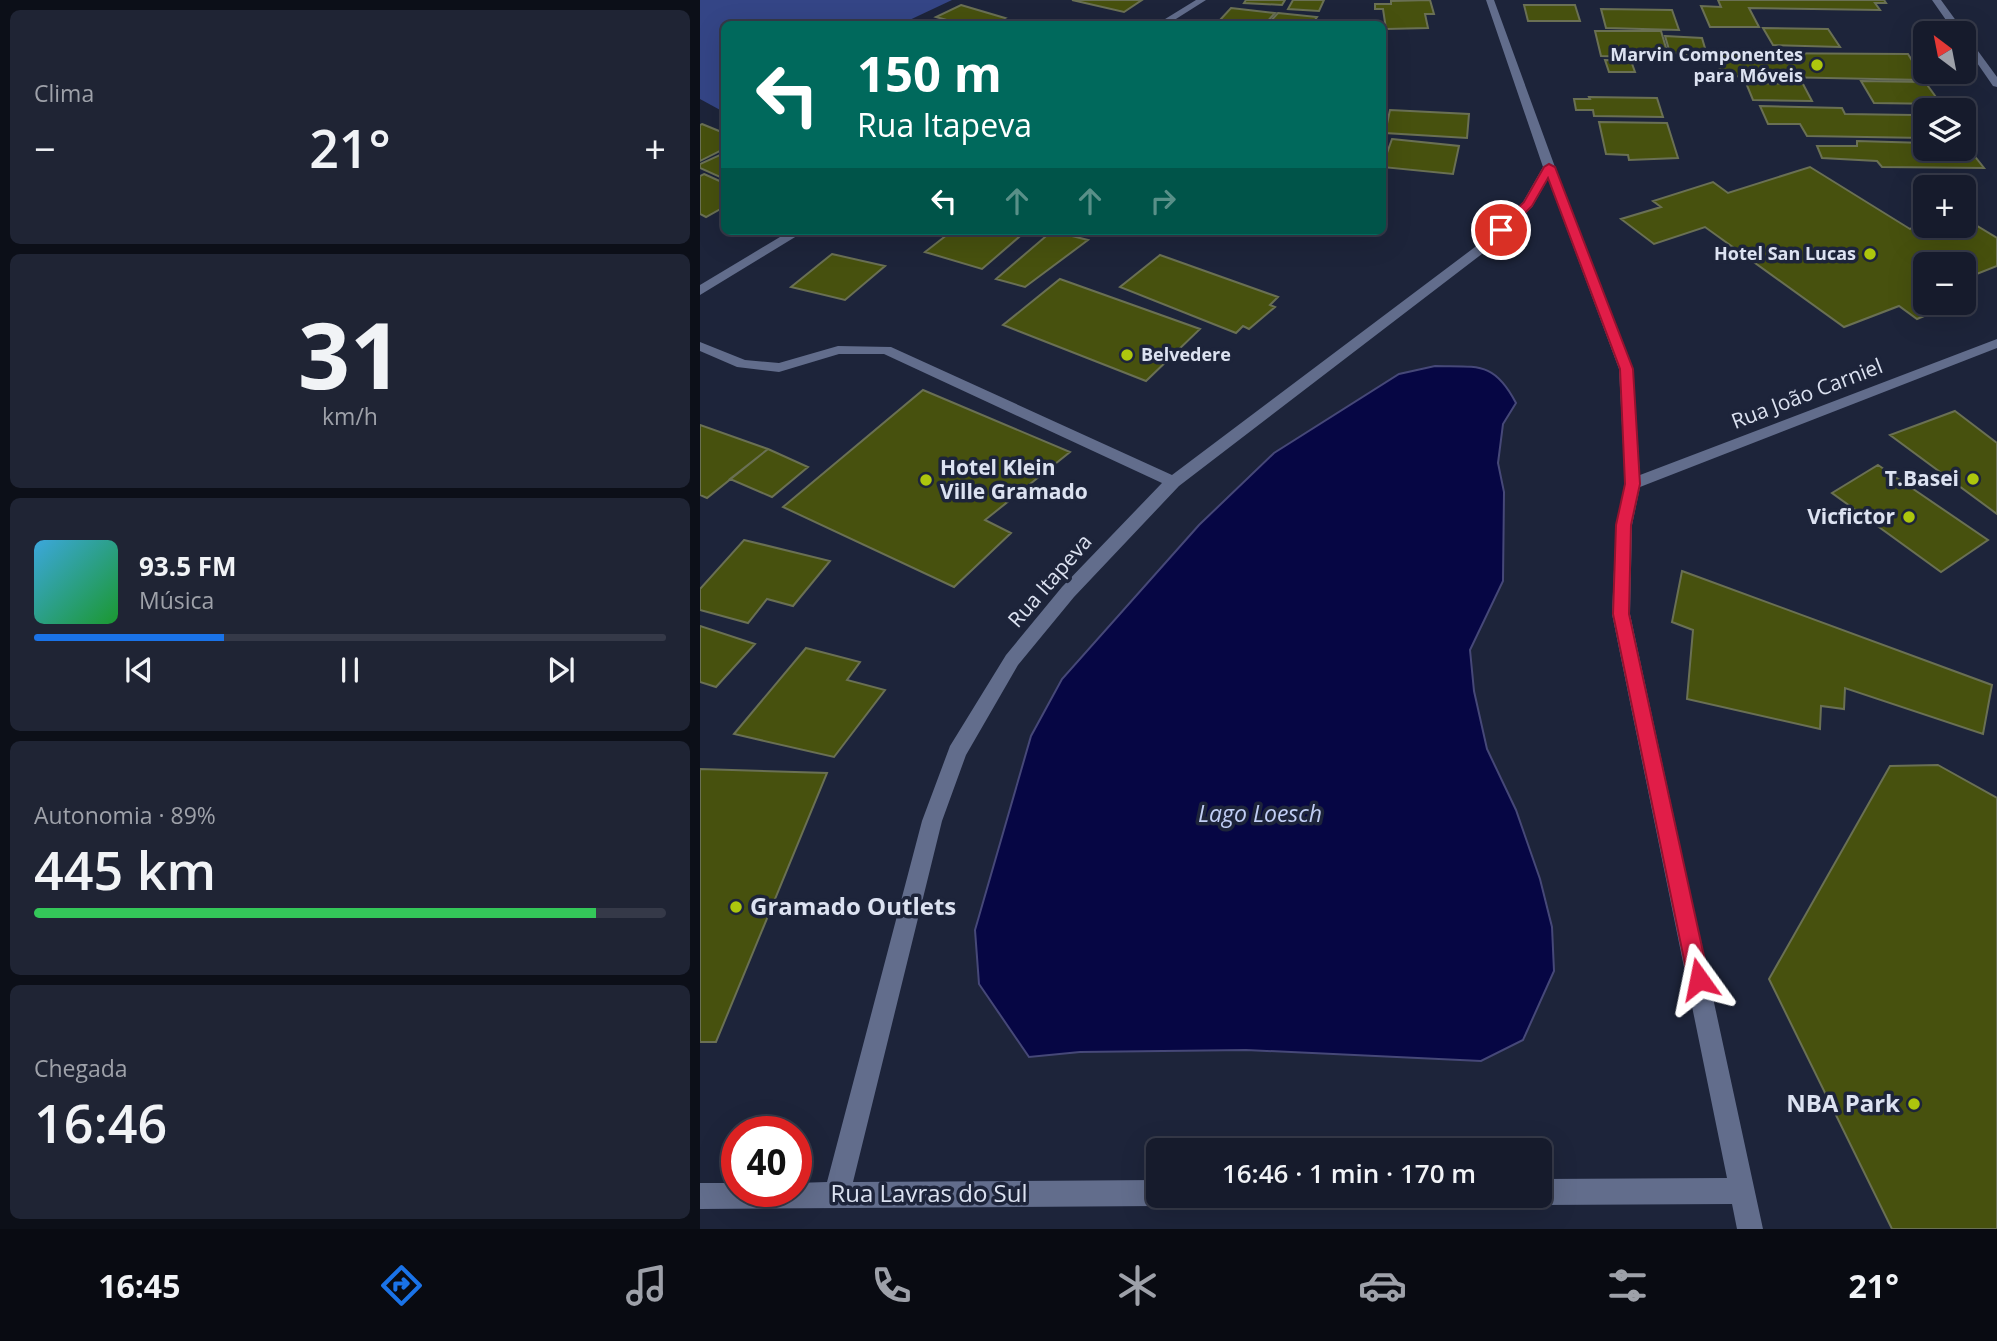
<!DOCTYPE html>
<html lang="pt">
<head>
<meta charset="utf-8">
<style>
  body { margin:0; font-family:"Open Sans",sans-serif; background:#1f2434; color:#f1f3f6; height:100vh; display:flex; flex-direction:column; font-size:26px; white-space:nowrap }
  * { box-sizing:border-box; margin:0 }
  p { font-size:23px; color:#9ea1a9 }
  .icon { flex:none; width:38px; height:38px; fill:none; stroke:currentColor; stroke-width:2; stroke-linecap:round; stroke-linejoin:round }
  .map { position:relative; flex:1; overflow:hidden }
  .drawer { display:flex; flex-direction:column; gap:10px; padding:10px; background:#0c0f18; width:700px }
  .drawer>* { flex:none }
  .guide { position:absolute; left:21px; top:21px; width:665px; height:214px; border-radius:10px; box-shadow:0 7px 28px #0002,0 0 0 2px #353948; background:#00695c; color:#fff; overflow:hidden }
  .needle { width:46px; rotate:328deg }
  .controls { position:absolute; left:1213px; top:21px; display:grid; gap:14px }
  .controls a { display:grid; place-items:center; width:63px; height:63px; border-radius:10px; background:#161b2c; box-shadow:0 7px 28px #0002,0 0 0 2px #353948; font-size:35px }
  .speed { position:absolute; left:21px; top:1116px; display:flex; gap:14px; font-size:35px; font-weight:700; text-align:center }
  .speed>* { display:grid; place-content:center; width:91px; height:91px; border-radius:50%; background:#161b2c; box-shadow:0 7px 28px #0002,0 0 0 2px #353948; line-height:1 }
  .speed .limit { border:10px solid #d22; background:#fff; color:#111 }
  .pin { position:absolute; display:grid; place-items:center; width:60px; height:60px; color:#fff; margin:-30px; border:4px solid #fff; border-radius:50%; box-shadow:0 2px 7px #0007 }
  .me { position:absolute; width:77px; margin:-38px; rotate:348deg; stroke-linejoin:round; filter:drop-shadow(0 0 5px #0008) }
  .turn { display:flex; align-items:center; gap:24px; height:147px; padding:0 21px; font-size:32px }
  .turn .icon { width:91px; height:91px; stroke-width:2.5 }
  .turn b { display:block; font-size:49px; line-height:60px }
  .lanes { display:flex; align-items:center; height:66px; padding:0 21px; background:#0003; justify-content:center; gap:35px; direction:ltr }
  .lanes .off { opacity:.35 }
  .big { font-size:52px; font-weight:600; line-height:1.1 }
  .drawer .card { flex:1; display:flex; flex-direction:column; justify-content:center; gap:10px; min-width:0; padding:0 24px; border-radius:10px; background:#1f2434 }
  .drawer .dial { align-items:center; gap:0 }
  .dial b { font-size:91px; line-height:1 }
  .song { display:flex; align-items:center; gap:21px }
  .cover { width:84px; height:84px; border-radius:10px; background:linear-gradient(135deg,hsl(200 70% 55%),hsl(130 70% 35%)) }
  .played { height:7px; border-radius:4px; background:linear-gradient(90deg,#1a73e8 30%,#353948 30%) }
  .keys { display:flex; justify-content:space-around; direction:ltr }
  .heat { display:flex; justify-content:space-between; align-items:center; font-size:38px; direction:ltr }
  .charge { height:10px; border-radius:5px; background:linear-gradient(90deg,#34c759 89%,#353948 0) }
  .trip { position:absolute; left:446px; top:1138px; width:406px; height:70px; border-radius:10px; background:#161b2c; box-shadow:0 7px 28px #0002,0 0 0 2px #353948; font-weight:600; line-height:70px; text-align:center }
  .menu { display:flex; height:112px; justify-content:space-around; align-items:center; background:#090b12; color:#9ea1a9 }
  .menu .icon { width:49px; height:49px }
  .menu .on { color:#1a73e8 }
  .menu b { font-size:32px; color:#f1f3f6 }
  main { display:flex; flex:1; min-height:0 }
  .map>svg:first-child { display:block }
</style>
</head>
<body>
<main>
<section class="drawer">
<div class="card"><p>Clima</p>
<div class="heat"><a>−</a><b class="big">21°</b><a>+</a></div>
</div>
<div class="card dial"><b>31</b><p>km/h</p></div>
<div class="card">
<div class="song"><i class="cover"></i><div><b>93.5 FM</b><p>Música</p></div></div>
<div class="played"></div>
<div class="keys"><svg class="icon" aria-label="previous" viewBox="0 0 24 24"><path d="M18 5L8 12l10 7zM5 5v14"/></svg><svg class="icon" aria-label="pause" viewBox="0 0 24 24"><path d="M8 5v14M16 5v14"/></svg><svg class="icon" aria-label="next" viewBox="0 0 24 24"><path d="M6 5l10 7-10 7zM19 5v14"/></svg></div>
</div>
<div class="card"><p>Autonomia · 89%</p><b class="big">445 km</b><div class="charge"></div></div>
<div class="card"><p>Chegada</p><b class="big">16:46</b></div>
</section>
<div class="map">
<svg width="1297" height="1229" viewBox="0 0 1297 1229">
  <rect width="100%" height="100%" fill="#1d243a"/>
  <!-- forest -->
  <path fill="#344586" d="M0,0H252L201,24H24L22,111L0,99Z"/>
  <!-- water -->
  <path fill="#060644" stroke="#464878" stroke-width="2" d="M735,366C778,367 794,361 816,403L803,424L798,463L804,492L803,581L770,650L774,691L787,749L816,810L840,879L852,927L854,971L823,1040L781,1061L546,1050L380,1052L329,1057L279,984L275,930L331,736L362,679L499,525L574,453L699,374Z"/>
  <!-- building -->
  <path fill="#47510e" stroke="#6a7054" stroke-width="2" d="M372,0H442L424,12Z
    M546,0H585L582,5L544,3Z
    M593,0H624L619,11L588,9Z
    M730,0L734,14H725L728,28L686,29L683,9H675V4H691V1Z
    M1018,0H1184L1186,3H1175L1180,10L1049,8L1059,27H1010L1001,6L1021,7Z
    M261,5L305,18L292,24H261L236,17Z
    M824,5H875L880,21H828Z
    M531,8L575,13L565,24L520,20Z
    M901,9L972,10L979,30L906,28Z
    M578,13L617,17L612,24H568Z
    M1063,28L1128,29L1140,47L1073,45Z
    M895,31H961L969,58L901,56Z
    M965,36L1002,38L1007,55L970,53Z
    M1013,53L1208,54L1224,80L1023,76Z
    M905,60L931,61L935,72H909Z
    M1161,81L1225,82L1241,104L1174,103Z
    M1046,83L1103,84L1112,101L1053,100Z
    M889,97L957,98L963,117L894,116L893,110H876L874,99H890Z
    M1060,106L1142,108L1145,114L1213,115L1225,133V138L1107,136L1100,124H1068Z
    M690,110L769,114L767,138L685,133Z
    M899,122L967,123L978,158L929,160L928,155L906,154Z
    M2,124L24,133V149L0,161V125Z
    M692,139L759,146L753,174L682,167Z
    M1157,141L1225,143V149H1264L1265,144L1284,168L1182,167L1177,161L1122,158L1117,146H1157Z
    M22,154L24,155V175L20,177L0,168V164Z
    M1110,167L1210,229L1225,223V226H1264V218L1297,238V266L1264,279V264H1225V294L1216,298L1236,311L1217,319L1199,306L1144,327L1005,227L954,244L921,219L961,207L953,201L1013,182L1028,193Z
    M4,174L24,183V207L6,217L0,214V176Z
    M252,231H326L282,269L225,252Z
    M352,231L388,240L325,287L296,279Z
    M132,254L185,266L145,300L91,287Z
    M460,255L578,297L570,305L575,307L549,329L543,326L536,333L420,287Z
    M360,279L500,329L446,381L303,325Z
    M223,390L370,452L285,520L311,533L254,587L83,507Z
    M1255,411L1297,443V514L1190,435Z
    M0,425L68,449L7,498L0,495Z
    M68,449L108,467L72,497L30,479Z
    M1178,465L1288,540L1241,572L1132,493Z
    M44,540L130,561L93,606L67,599L48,623L0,610V589Z
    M982,571L1292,685L1283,734L1145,688L1144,709L1121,706L1120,729L987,699L993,630L972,622Z
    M0,626L55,644L16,687L0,682Z
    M106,648L160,662L147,680L185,690L134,757L34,734Z
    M1238,765L1297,798V1229H1192L1069,979L1190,766Z
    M0,769L127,773L16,1042H0Z"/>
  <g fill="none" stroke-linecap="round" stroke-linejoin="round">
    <!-- minor -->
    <path fill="#626d8c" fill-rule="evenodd" d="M496,0H506L468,24H457Z
      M786,0H794L855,167L933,369L940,475L1297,339V348L940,487L932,525L930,614L1063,1229H1037L1032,1204L840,1205L831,1201L829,1195H840V1179L1027,1178L912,614L916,525L925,484L919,369L848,179L832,207L791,247L479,486L374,597L318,665L266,755L242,821L153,1182L458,1180V1195H470L467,1202L458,1206L0,1209V1183H37V1192H96V1183L127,1182L222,821L250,746L306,655L362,587L462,483L184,354H139L79,372L37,367L0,351V342L45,360L79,363L138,346L191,347L472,475L783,241L823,202L843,167Z
      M1232,0H1241L1265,33L1264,35L1255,33Z
      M1264,35L1267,36L1297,77V87L1293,86L1264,44Z
      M90,231H105L0,295V285Z"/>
  </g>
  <!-- route -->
  <path fill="#e11d48" stroke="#92132f" stroke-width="2" d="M849,164L855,167L933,369L940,484L931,525L929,614L1009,979L1006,986L999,989L991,986L988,979L913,614L916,525L925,484L920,369L848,178L832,206L805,233L795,230L824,202L844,167Z"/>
  <!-- markers -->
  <g fill="#adc60d" stroke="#1d243a" stroke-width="2.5">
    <circle cx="1117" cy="65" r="7"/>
    <circle cx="1170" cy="254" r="7"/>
    <circle cx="427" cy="355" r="7"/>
    <circle cx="1273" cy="479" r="7"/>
    <circle cx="226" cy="480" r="7"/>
    <circle cx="1209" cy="517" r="7"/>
    <circle cx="36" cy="907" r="7"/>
    <circle cx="1214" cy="1104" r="7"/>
  </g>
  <g text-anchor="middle" stroke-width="7" stroke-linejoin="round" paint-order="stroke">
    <!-- far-poi labels -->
    <g font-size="18" font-weight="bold" fill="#dce2f1" stroke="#1d243a" text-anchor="end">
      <text x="1103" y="61">Marvin Componentes<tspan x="1103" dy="21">para Móveis</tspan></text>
      <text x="1156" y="260">Hotel San Lucas</text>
      <text x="441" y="361" text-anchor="start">Belvedere</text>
    </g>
    <!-- street labels -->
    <g font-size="21" fill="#dce2f1" stroke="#1d243a">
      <text transform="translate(1107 394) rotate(-21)" y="7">Rua João Carniel</text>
      <text transform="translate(350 581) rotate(-49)" y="7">Rua Itapeva</text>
    </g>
    <!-- poi labels -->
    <g font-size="21" font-weight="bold" fill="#dce2f1" stroke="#1d243a" text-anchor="end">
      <text x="240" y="475" text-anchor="start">Hotel Klein<tspan x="240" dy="24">Ville Gramado</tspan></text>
      <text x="1259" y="486">T.Basei</text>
      <text x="1195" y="524">Vicfictor</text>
    </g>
    <!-- water labels -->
    <g font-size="23" font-style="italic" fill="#c1cef5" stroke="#1d243a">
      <text x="560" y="822">Lago Loesch</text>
    </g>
    <!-- near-poi labels -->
    <g font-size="24" font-weight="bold" fill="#dce2f1" stroke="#1d243a" text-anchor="start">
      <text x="50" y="915">Gramado Outlets</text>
      <text x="1200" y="1112" text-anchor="end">NBA Park</text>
    </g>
    <!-- near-street labels -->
    <g font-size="24" fill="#dce2f1" stroke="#1d243a">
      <text x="229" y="1202">Rua Lavras do Sul</text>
    </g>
  </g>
</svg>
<div class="controls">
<a><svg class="needle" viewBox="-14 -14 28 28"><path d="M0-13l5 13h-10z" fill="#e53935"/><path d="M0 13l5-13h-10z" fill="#9ea1a9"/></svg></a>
<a><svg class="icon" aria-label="layers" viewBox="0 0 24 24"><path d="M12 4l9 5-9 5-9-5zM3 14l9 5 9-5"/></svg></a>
<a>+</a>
<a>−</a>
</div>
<div class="speed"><div class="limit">40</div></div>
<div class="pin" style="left:801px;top:230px;background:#d93025"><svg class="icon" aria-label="arrive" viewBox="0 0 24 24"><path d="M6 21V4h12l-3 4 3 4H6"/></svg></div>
<svg class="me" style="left:999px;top:979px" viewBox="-20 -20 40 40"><path d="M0-17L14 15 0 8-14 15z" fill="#e11d48" stroke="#fff" stroke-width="4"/></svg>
<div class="trip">16:46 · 1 min · 170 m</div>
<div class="guide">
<div class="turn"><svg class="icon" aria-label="left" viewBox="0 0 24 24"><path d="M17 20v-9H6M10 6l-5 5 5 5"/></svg><div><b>150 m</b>Rua Itapeva</div></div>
<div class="lanes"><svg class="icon" aria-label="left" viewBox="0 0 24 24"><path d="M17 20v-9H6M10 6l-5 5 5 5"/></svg><svg class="icon off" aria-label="ahead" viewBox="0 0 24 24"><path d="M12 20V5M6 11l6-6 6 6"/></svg><svg class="icon off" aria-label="ahead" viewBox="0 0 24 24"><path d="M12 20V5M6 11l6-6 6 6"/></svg><svg class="icon off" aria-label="right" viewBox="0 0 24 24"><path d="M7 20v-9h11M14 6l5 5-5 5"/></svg></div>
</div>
</div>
</main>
<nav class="menu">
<b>16:45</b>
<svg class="icon on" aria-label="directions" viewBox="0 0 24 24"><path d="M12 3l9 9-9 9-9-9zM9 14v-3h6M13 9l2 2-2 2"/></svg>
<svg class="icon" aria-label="music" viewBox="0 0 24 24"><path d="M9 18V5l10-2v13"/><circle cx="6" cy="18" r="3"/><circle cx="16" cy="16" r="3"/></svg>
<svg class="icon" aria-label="phone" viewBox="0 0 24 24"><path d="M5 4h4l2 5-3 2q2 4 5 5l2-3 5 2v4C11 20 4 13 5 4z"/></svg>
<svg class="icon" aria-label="climate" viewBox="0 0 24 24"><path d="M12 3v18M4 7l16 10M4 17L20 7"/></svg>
<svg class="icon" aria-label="car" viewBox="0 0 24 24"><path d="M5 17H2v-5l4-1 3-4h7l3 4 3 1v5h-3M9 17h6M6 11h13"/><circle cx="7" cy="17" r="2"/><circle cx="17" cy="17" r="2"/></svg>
<svg class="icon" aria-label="filters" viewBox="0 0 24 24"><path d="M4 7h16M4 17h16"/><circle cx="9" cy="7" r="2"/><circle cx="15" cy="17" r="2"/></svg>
<b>21°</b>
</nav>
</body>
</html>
